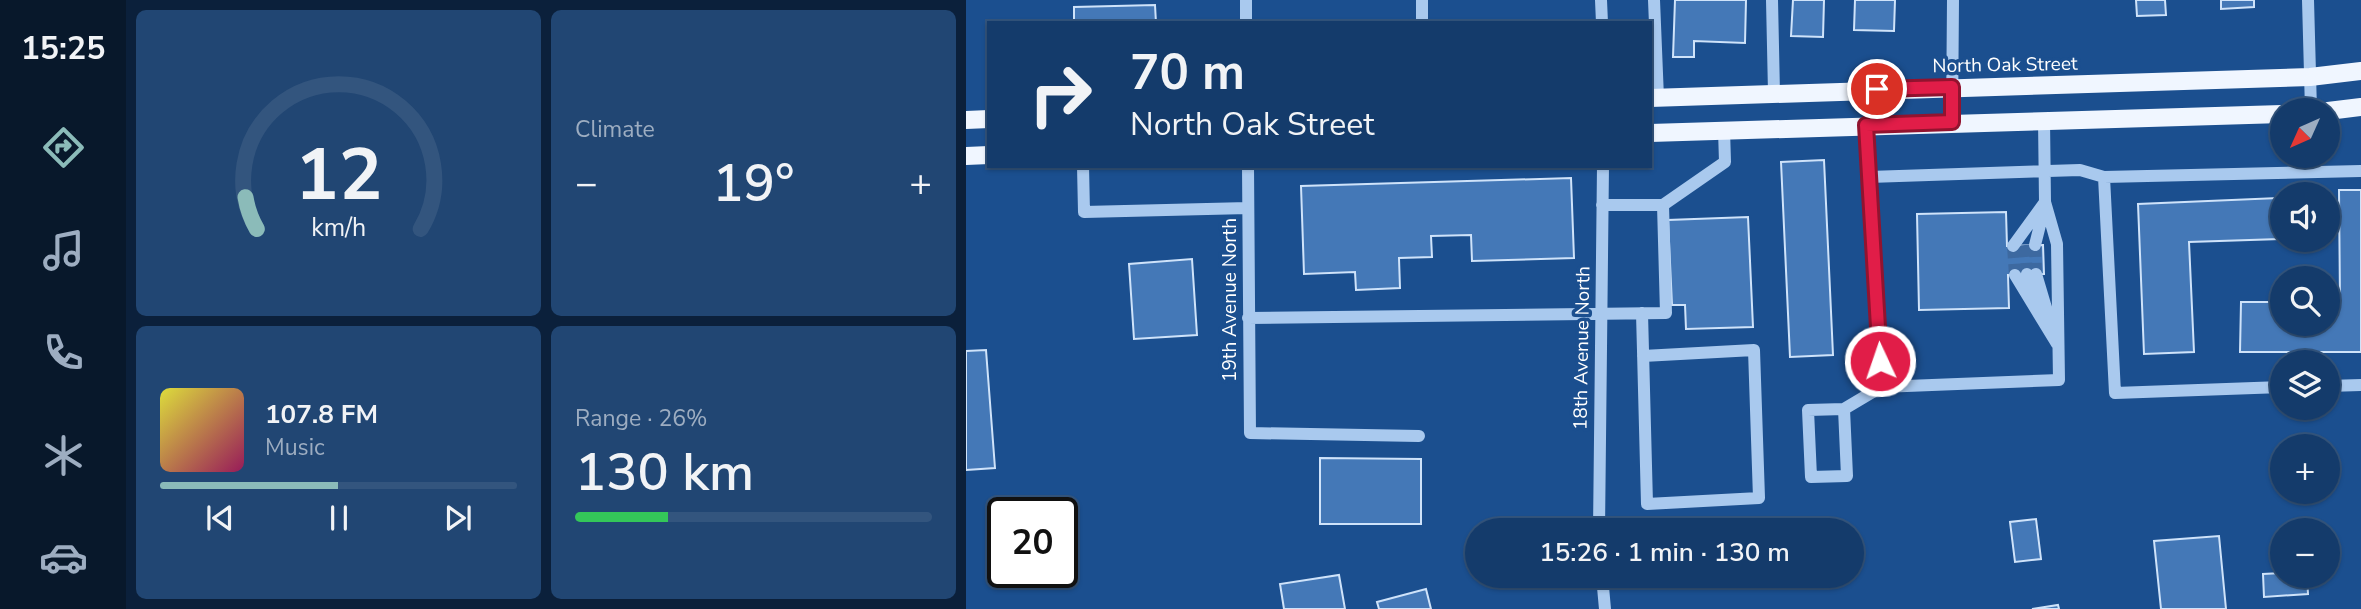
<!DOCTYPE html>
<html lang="en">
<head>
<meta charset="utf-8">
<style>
  body { margin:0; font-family:"Nunito Sans",sans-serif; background:#214673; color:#f1f3f6; height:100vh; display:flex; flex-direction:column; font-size:26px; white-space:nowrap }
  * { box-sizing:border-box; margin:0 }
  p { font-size:23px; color:#9dadc1 }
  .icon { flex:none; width:38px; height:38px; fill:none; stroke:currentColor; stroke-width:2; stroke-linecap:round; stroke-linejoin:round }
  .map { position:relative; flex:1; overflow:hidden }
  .details { display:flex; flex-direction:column; gap:10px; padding:10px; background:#0b203b; width:840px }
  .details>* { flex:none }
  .hud { position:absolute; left:21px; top:21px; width:665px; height:147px; border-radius:0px; box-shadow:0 2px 5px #0004,0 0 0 2px #33557e; background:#143b6b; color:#f1f3f6; overflow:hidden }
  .needle { width:46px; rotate:225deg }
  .controls { position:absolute; left:1304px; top:98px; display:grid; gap:14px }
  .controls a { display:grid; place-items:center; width:70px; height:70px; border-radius:50%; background:#143b6b; box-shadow:0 2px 5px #0004,0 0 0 2px #33557e; font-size:35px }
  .speed { position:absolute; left:21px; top:497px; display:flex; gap:14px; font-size:35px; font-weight:700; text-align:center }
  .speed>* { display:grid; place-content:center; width:91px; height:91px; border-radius:50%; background:#143b6b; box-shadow:0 2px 5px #0004,0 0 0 2px #33557e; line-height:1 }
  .speed .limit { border:4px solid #111; border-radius:10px; background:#fff; color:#111 }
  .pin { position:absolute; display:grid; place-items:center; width:60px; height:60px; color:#fff; margin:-30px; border:4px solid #fff; border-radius:50%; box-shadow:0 2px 7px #0007 }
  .me { position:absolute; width:77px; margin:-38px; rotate:357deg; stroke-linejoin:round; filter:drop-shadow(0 0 5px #0008) }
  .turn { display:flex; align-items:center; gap:24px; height:147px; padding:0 28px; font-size:32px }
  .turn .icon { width:91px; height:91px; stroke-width:2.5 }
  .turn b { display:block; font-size:49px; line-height:60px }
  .big { font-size:52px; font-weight:600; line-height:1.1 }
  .details .tile { flex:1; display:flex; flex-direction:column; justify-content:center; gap:10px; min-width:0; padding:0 24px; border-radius:10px; background:#214673 }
  .details .dial { align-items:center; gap:0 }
  .dial svg { height:182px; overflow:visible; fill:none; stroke:#33557e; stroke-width:7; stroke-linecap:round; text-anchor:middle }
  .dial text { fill:#f1f3f6; stroke:none }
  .song { display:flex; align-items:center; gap:21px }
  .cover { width:84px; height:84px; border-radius:10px; background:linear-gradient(135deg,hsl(60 70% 55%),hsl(330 70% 35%)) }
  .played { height:7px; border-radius:4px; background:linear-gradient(90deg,#8bbbb9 50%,#33557e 50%) }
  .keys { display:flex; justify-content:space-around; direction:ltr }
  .heat { display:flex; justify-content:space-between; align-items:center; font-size:38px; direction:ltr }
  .charge { height:10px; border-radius:5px; background:linear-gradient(90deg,#34c759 26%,#33557e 0) }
  .details .tiles { flex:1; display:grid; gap:10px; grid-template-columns:repeat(2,1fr) }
  .trip { position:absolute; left:499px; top:518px; width:399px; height:70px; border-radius:35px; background:#143b6b; box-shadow:0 2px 5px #0004,0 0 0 2px #33557e; font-weight:600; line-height:70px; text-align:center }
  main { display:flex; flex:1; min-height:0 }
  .dock { display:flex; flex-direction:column; width:126px; justify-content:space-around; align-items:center; background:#08182b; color:#9dadc1 }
  .dock .icon { width:49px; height:49px }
  .dock .selected { color:#8bbbb9 }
  .dock b { font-size:32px; color:#f1f3f6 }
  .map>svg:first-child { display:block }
</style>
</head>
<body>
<main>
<nav class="dock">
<b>15:25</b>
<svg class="icon selected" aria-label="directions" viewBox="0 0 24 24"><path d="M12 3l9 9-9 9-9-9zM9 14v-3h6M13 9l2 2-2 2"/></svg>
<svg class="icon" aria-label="music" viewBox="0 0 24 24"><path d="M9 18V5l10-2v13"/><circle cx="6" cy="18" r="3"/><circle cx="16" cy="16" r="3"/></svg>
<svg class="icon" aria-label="phone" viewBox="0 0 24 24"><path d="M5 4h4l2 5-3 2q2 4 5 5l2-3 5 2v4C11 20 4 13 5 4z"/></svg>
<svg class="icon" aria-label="climate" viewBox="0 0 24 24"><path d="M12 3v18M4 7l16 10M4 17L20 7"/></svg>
<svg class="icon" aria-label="car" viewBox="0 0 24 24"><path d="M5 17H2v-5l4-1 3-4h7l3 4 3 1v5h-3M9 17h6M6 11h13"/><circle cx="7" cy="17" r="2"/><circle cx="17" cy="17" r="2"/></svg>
</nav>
<section class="details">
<div class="tiles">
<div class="tile dial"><svg viewBox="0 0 100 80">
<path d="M14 69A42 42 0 1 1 86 69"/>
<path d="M14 69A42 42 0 0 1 9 55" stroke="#8bbbb9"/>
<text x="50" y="56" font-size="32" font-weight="700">12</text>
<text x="50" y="72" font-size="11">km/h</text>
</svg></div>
<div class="tile"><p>Climate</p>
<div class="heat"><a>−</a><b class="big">19°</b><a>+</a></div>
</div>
<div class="tile">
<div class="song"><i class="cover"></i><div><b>107.8 FM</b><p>Music</p></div></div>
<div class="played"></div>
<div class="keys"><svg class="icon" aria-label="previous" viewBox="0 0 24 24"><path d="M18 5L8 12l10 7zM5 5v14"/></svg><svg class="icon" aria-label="pause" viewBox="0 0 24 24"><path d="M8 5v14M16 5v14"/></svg><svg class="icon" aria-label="next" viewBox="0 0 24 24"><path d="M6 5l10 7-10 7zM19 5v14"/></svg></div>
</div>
<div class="tile"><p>Range · 26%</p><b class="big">130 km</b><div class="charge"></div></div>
</div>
</section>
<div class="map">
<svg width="1395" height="609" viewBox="0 0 1395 609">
  <rect width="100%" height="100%" fill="#1b4f8f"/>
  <!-- building -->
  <path fill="#4478b7" stroke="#cfe3fa" stroke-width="2" d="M709,0H780L779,43L728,41V57H707Z
    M827,0H858L857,37L825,36Z
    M889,0H929L928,31L888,30Z
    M1170,0H1199L1200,15L1171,16Z
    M1255,0H1288V7L1255,9Z
    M189,5L190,23H108V7Z
    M858,160L867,355L824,357L815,162Z
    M605,178L608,258L506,261L505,235L465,236L466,257L433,258L434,288L390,290L389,272L338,274L335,186Z
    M1373,190H1395V352H1274L1275,302H1316V324H1362V302H1374Z
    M1312,198L1314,239L1223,242L1228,352L1178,354L1172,204Z
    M1040,212L1041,246L1077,245L1078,274L1042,275L1043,308L953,310L951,214Z
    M782,217L787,327L720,329L719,305H706L702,220Z
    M226,259L231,335L168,339L163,264Z
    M20,350L29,468L0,470V351Z
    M354,458L455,459V524H354Z
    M1070,519L1075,559L1049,562L1044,522Z
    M1253,536L1260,609H1195L1188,541Z
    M1316,573V576H1341L1342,594L1298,597L1297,574Z
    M373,575L379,609H318L314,584Z
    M460,589L465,609H413L411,602Z
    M1092,605L1093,609H1066Z"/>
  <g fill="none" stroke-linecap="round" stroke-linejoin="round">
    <!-- minor-tunnel -->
    <path stroke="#3d69a0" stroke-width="12" stroke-dasharray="12 6" stroke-linecap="butt" d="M1059,245L1061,274
      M1069,245L1070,274
      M1047,246L1049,275"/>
    <!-- minor -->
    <path stroke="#a9c9ee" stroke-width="12" d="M280,0V23
      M456,0V23
      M635,0L636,23
      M688,0L692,98
      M806,0L808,93
      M1342,0L1345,110
      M986,122L987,0
      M900,125L915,387
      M1333,156L1345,170
      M117,166L118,212L282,208
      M282,166L284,433L453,436
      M1345,170L1354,156
      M903,177L1114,170L1138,177
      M636,205H697L759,162L758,130
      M1069,245L1078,209
      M1047,246L1079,202
      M1061,274L1072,299
      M1070,274L1086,328
      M1049,275L1091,344
      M676,313L681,504L793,498L788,350L677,356
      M282,318L700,313L697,205
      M1362,386L1395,385
      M1316,387L1149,393L1138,177L1395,171
      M878,409L881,476L845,477L842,410L878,409L915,387L1093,380L1091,244L1079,202L1078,120
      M633,530L637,166
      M636,576L639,609"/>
    <!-- major -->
    <path stroke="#f0f6ff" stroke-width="18" d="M684,98L1344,77L1395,71
      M1362,111L1395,107
      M0,120L23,119
      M684,133L1316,114
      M0,156L23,155"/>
  </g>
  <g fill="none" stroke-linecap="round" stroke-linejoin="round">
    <defs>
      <path id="route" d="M911,89L986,87V122L900,125L914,361"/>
    </defs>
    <!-- route casing -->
    <use href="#route" stroke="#92132f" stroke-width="18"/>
    <!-- route -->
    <use href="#route" stroke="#e11d48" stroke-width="12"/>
  </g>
  <g text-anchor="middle" stroke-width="7" stroke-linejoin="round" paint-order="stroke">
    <!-- street labels -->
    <g font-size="19" fill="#fff" stroke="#1b4f8f">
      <text transform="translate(1039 64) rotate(-1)" y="7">North Oak Street</text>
      <text transform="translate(263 300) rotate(-90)" y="7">19th Avenue North</text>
      <text transform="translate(615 348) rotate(-89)" y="7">18th Avenue North</text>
    </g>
  </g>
</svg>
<div class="controls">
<a><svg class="needle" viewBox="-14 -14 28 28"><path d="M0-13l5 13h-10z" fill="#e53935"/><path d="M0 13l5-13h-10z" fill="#9dadc1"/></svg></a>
<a><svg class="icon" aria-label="sound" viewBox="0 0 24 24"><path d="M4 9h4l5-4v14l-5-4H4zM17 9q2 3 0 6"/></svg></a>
<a><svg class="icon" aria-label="search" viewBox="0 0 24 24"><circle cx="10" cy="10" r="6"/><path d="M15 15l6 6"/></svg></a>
<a><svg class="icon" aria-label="layers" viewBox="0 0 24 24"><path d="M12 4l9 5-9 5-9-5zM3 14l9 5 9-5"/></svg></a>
<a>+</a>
<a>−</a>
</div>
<div class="speed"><div class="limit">20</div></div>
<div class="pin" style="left:911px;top:89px;background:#d93025"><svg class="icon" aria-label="arrive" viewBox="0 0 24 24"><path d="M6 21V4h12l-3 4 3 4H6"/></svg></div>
<svg class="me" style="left:914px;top:361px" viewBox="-20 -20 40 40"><circle r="17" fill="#e11d48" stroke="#fff" stroke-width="3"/><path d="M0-11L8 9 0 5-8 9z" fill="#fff"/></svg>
<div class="trip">15:26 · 1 min · 130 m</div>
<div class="hud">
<div class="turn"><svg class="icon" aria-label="right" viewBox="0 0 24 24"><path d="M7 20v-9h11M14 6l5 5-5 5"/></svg><div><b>70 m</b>North Oak Street</div></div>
</div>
</div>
</main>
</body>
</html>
